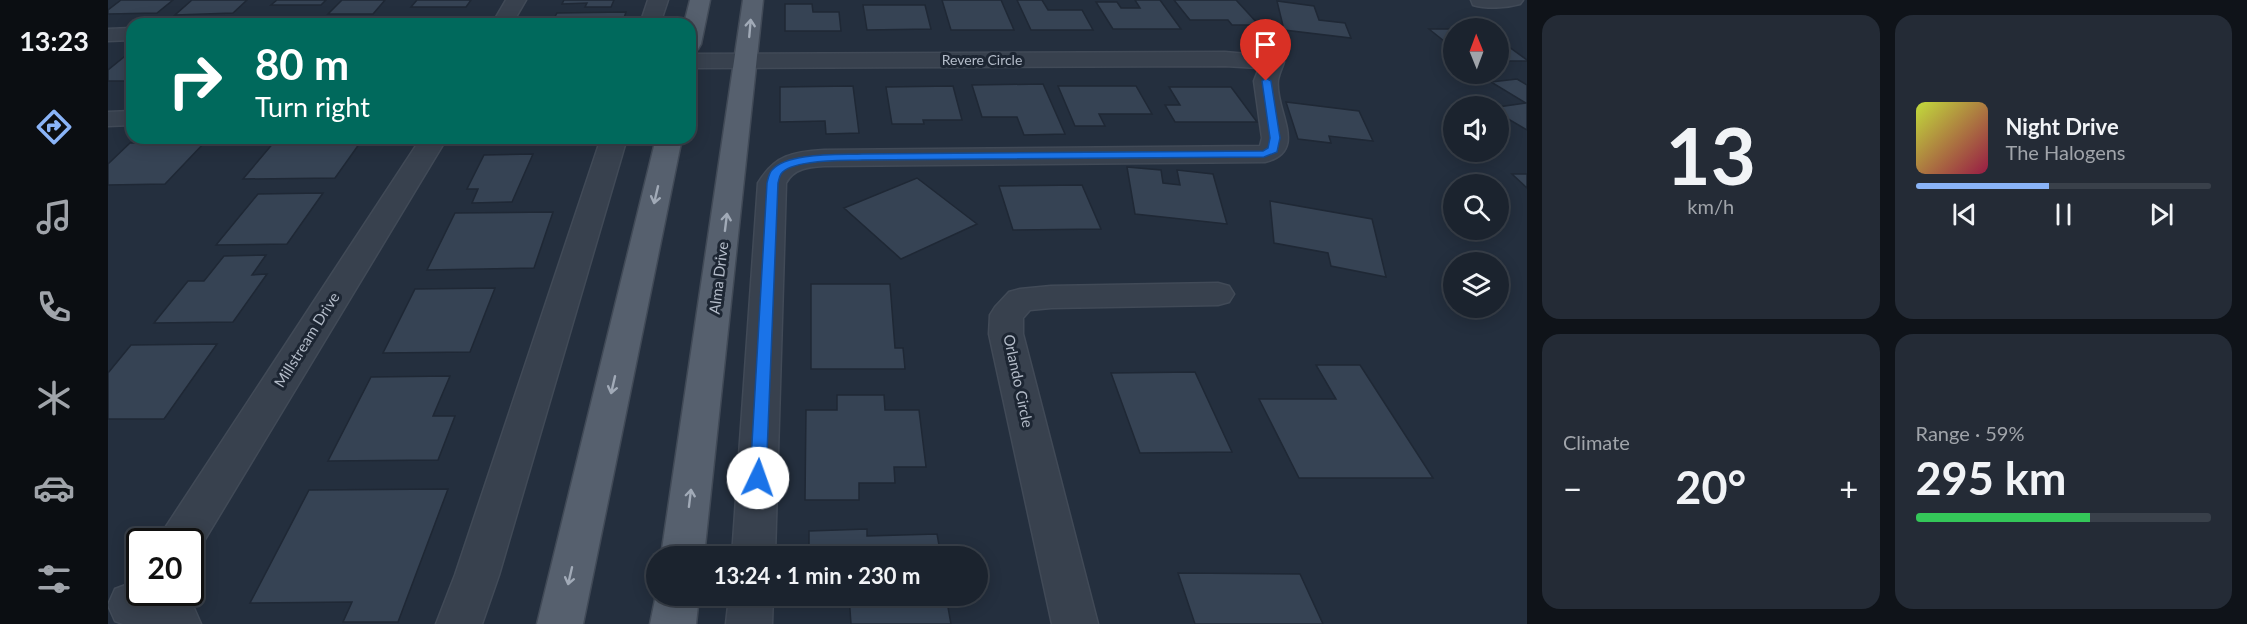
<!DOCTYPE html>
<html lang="en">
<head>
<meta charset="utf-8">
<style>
  body { margin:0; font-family:Lato,sans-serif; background:#242b36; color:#f1f3f6; height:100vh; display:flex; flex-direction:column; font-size:22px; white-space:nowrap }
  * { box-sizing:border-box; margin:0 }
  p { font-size:20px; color:#a0a4aa }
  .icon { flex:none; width:33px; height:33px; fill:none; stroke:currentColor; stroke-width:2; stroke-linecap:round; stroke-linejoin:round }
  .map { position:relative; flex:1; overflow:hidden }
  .sheet { display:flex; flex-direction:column; gap:15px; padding:15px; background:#0f1319; width:720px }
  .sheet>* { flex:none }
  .banner { position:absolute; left:18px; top:18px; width:570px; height:126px; border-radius:18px; box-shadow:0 3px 15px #0003,0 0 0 2px #39404a; background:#00695c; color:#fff; overflow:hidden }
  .needle { width:39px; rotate:359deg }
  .fabs { position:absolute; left:1335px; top:18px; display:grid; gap:12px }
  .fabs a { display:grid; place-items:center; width:66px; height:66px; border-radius:50%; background:#1b232e; box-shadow:0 3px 15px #0003,0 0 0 2px #39404a; font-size:30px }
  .speed { position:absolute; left:18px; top:528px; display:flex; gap:12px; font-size:30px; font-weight:700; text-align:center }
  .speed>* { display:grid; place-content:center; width:78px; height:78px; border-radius:50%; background:#1b232e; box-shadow:0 3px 15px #0003,0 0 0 2px #39404a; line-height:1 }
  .speed .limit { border:3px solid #111; border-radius:9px; background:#fff; color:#111 }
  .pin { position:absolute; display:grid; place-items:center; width:51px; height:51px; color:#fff; margin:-62px -26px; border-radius:50% 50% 50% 0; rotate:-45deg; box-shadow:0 0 6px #0007 }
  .pin .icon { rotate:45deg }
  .me { position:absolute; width:66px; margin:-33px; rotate:3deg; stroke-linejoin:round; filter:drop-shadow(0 0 4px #0008) }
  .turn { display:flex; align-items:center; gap:21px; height:126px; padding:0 30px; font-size:27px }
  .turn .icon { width:78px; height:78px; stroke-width:2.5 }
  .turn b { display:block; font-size:42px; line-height:51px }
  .big { font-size:45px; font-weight:700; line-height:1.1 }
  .sheet .card { flex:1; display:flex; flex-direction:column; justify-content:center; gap:9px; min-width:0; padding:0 21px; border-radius:18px; background:#242b36 }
  .sheet .dial { align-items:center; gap:0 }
  .dial b { font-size:78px; line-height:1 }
  .song { display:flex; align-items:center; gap:18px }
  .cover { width:72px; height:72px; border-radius:9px; background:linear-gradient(135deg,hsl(70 70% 55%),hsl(340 70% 35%)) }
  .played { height:6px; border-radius:3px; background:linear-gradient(90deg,#8ab4f8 45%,#39404a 45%) }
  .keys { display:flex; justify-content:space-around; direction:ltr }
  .heat { display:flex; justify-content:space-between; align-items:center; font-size:33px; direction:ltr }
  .charge { height:9px; border-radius:4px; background:linear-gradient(90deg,#34c759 59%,#39404a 0) }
  .sheet .tiles { flex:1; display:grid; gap:15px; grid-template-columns:repeat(2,1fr) }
  .trip { position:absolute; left:538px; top:546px; width:342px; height:60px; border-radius:30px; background:#1b232e; box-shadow:0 3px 15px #0003,0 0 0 2px #39404a; font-weight:700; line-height:60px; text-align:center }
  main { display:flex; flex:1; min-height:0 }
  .tabs { display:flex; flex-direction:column; width:108px; justify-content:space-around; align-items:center; background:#0b0e12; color:#a0a4aa }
  .tabs .icon { width:42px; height:42px }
  .tabs .active { color:#8ab4f8 }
  .tabs b { font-size:27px; color:#f1f3f6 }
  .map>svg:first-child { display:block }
</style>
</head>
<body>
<main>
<nav class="tabs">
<b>13:23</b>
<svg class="icon active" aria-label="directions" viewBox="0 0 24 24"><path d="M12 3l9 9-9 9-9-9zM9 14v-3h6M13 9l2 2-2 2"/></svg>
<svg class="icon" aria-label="music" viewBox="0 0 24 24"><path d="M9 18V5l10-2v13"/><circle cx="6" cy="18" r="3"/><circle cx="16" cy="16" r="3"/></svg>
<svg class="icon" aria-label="phone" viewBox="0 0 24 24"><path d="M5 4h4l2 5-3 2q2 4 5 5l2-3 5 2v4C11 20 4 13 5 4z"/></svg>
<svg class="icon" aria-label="climate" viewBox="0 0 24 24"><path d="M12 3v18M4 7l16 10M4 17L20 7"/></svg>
<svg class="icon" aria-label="car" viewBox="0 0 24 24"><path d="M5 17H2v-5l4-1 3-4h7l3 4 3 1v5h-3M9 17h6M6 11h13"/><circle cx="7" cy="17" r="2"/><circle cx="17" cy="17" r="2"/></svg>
<svg class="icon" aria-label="filters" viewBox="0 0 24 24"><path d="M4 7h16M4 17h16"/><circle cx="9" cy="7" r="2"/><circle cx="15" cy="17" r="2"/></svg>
</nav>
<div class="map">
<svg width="1419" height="624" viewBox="0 0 1419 624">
  <rect width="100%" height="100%" fill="#242f3e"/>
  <!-- building -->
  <path fill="#364354" stroke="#1f2835" stroke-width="1.5" d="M13,0H65L49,13L0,14V10Z
    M84,0H139L125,13L67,15Z
    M169,0H218L213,5H163Z
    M234,0H277L265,14H220Z
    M309,0H363L358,7H303Z
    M456,0H506L503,7H477L479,3L454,4Z
    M834,0H893L906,30H843Z
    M909,0H934L940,10H974L985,30H923Z
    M1027,0H1052L1073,29H1005L988,2H1009L1013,8H1032Z
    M1066,0H1128L1151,25H1124L1120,20H1082Z
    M1169,1L1206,6L1211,20L1237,23L1243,38L1176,30Z
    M677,4H704L705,12H731L733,31H677Z
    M755,5H817L823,29L759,30Z
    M518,12L514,24H443L449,13Z
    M1321,29H1346V49Z
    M1390,39L1419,60V61H1390Z
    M16,57H24V81H0V70Z
    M1409,79L1419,85V130L1390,113V107L1418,103L1383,82Z
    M935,84L957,134L916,135L909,117H874L864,85Z
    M745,86L751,133L718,134L717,121L672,122V87Z
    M845,86L854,120H815L816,124H784L778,87Z
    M950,86H1028L1044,114H991L997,126H967Z
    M1061,87H1123L1149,122H1067L1057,105H1072Z
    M1178,102L1251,111L1265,141L1221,136L1223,143L1190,139Z
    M386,138H448L447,141H384Z
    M254,140L227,178L135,179L167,141Z
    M97,142L57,184L0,185V164L22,143Z
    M425,154L404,202L364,203L370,189H359L376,155Z
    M1019,167L1053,170L1055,183L1072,185L1069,170L1105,174L1119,224L1027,214Z
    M1404,174H1419V188Z
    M809,178L869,224L793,259L736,208Z
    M974,185L993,229L905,230L891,186Z
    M215,193L179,244L108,245L150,194Z
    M1162,201L1264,219L1278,277L1223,266L1220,253L1166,243Z
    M445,212L426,268L319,270L347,213Z
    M158,255L144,275L159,274L125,322L46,323L80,281H96L116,256Z
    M703,284H782L787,348H795L797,369H703Z
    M387,288L362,352L275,353L307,289Z
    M109,344L56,419H0V373L23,345Z
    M1208,365H1252L1325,478H1191L1151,399H1228Z
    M1087,372L1124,452L1032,453L1003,373Z
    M342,376L325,416H347L330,460L220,461L263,377Z
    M729,395H776L777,410H811L818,467H786L787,483H751V500H697L698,410H729Z
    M340,489L290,622H235L244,602L142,603L201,490Z
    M759,529V536L829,534L833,556H701V531Z
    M1070,573L1192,574L1215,624H1087Z
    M741,596H838L843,624H743Z"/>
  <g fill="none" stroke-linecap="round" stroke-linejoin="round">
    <defs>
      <path id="minor" d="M398,0H418L404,24H384Z
        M540,0H560L552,24H532Z
        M1363,0H1415L1412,4C1398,8 1379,9 1365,5Z
        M24,28V40L0,41V29Z
        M1117,52L1173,57L1176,62C1174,68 1171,74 1170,80C1166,110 1202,151 1157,162L716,166C701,167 686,168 678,183L667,556H624L650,183C667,155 685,152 716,150L1152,146L1154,138L1146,81L1151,68L1117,66L582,68V54Z
        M24,111V125L0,126V112Z
        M313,138H339L87,556L82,558V542H51L57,528Z
        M493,138H519L391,575L374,624H328L347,575Z
        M1110,283L1121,286L1126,294L1121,302L1110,305L943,308L922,310L915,318V334L990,624H944L881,334L882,315L887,307L901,292L912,289L943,286Z
        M23,583L32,586V592H47L86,608L93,624H15L7,621L0,605L7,589Z
        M621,596H665L664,624H618Z"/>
      <path id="major" d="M582,0H602L593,44L590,49L582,51V24H576Z
        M635,0H655L596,556H553Z
        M548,138H574L475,624H429Z
        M549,590V596H591L588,624H542Z"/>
    </defs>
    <!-- minor casing -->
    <use href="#minor" stroke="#414a57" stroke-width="3"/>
    <!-- major casing -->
    <use href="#major" stroke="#414a57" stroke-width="3"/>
    <!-- minor -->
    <use href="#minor" fill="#38414e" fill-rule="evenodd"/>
    <!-- major -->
    <use href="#major" fill="#56606e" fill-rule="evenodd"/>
  </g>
  <!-- one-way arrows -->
  <defs><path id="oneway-shaft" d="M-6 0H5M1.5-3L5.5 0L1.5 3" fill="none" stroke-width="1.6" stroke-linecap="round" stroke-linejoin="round" transform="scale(1.5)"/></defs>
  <g stroke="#a1aab7">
    <use href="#oneway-shaft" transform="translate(642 28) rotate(-85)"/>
    <use href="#oneway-shaft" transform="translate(548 195) rotate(103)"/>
    <use href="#oneway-shaft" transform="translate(618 222) rotate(-83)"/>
    <use href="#oneway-shaft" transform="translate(505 385) rotate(103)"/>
    <use href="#oneway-shaft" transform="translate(582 498) rotate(-83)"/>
    <use href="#oneway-shaft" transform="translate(462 576) rotate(103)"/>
  </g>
  <!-- route -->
  <path fill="#1a73e8" stroke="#114b97" stroke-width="1.5" d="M1158,78L1163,81L1172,138L1169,152L1156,157L754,160C737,161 683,159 673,174C671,177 671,180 670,183L658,478L656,483L650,485L644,483L642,478L659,183C660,179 661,173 664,170C679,152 732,155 754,154L1155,151L1160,148L1162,138L1154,81Z"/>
  <g text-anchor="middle" stroke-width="6" stroke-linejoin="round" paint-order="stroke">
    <!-- far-street labels -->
    <g font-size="14" fill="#b4bcc9" stroke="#1d2633">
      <text x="874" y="65">Revere Circle</text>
    </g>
    <!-- street labels -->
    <g font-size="15" fill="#b4bcc9" stroke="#1d2633">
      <text transform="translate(611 278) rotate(-83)" y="5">Alma Drive</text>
      <text transform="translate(199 340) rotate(-58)" y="5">Millstream Drive</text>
      <text transform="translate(910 381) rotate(78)" y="5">Orlando Circle</text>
    </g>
  </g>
</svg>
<div class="fabs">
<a><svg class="needle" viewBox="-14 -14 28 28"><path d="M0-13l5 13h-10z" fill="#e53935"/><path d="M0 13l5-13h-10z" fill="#a0a4aa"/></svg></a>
<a><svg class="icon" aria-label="sound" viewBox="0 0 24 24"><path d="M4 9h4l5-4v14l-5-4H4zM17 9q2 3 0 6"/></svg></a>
<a><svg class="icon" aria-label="search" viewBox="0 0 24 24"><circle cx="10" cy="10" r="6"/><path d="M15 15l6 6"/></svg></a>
<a><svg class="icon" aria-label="layers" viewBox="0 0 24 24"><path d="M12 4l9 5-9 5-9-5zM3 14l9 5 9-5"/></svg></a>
</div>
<div class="speed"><div class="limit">20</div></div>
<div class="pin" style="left:1158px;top:81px;background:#d93025"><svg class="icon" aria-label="arrive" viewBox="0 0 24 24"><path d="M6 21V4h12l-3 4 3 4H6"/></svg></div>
<svg class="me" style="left:650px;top:478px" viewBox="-20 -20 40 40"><circle r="19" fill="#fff"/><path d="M0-13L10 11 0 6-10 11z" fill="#1a73e8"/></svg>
<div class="trip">13:24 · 1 min · 230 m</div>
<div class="banner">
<div class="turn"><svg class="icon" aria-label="right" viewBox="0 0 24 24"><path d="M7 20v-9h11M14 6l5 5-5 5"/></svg><div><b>80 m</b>Turn right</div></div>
</div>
</div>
<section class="sheet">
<div class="tiles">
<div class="card dial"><b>13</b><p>km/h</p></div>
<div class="card">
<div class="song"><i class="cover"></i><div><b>Night Drive</b><p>The Halogens</p></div></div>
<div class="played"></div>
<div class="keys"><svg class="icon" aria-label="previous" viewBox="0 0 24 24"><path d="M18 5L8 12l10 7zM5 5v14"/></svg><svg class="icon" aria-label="pause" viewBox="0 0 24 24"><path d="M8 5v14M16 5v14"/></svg><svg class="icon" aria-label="next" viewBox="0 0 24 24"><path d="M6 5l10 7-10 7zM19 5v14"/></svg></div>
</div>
<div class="card"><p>Climate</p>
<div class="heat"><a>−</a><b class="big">20°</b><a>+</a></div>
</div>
<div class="card"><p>Range · 59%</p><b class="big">295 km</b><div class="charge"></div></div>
</div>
</section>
</main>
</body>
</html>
